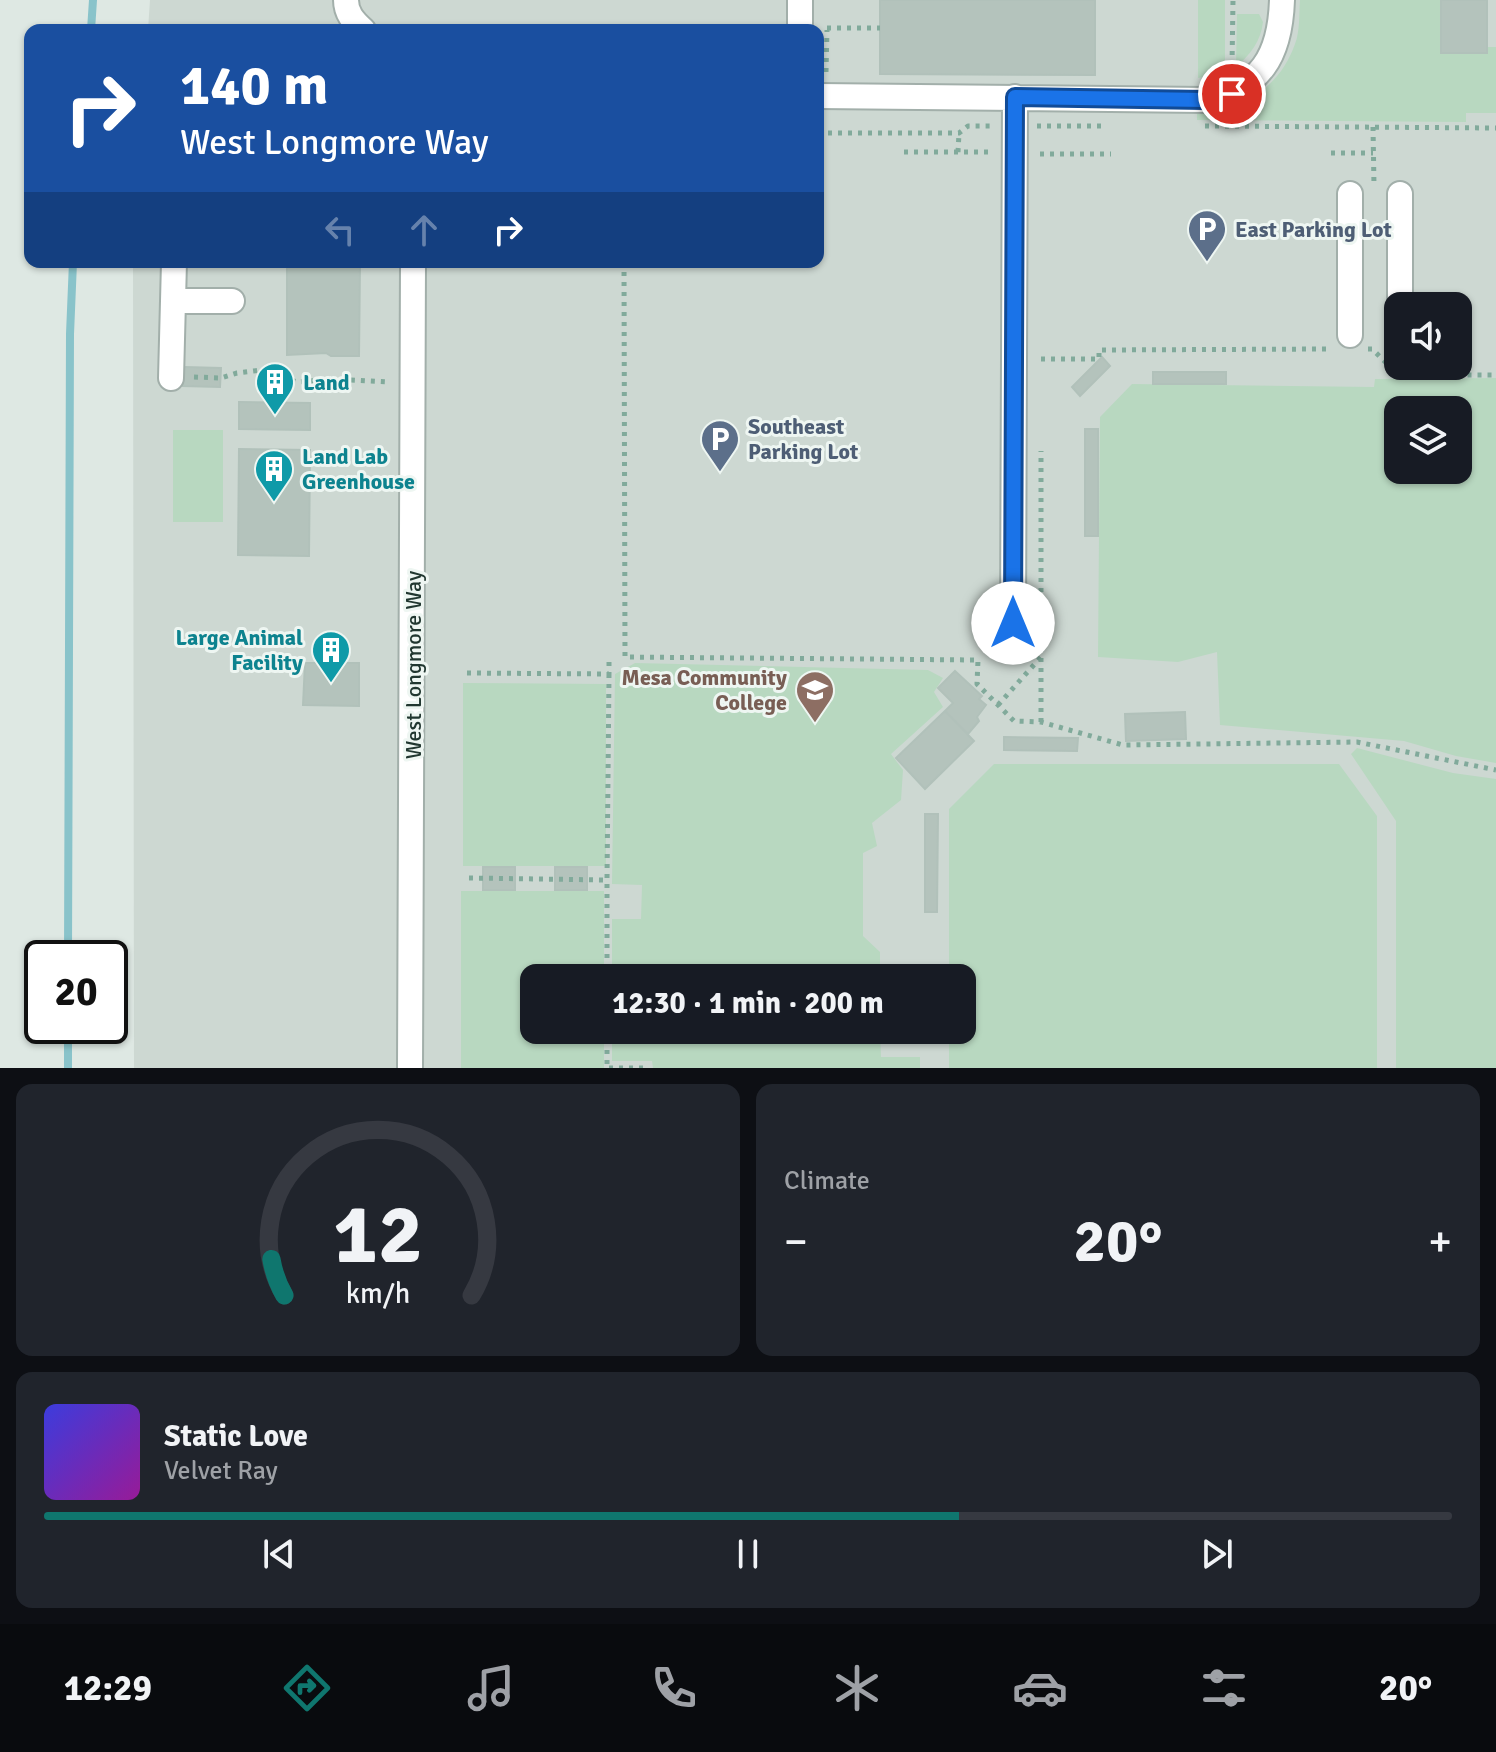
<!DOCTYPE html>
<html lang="en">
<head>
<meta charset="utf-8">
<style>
  body { margin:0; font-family:Signika,sans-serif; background:#20242c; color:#f1f3f6; height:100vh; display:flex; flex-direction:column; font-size:30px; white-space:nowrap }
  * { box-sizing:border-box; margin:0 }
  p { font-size:26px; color:#9ea1a6 }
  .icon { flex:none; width:44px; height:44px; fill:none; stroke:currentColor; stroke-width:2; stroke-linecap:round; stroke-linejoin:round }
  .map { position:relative; height:1068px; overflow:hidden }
  .sheet { display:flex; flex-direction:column; gap:16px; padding:16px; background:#0d0f14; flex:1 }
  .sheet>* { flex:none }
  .guide { position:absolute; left:24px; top:24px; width:800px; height:244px; border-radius:16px; box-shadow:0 2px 6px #0004; background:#1a4fa0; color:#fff; overflow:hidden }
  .controls { position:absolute; left:1384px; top:292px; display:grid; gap:16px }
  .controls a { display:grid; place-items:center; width:88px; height:88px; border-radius:16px; background:#171b24; box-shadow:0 2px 6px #0004; font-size:40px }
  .speed { position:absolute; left:24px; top:940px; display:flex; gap:16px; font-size:40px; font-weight:700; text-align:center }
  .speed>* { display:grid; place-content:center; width:104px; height:104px; border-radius:50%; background:#171b24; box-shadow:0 2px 6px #0004; line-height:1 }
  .speed .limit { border:4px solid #111; border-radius:12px; background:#fff; color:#111 }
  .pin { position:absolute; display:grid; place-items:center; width:68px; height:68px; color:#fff; margin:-34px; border:4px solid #fff; border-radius:50%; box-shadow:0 2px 8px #0007 }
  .me { position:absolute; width:88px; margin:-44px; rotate:0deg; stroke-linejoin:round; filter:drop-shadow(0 0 6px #0008) }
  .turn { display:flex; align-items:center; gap:28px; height:168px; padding:0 24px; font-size:36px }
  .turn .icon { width:104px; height:104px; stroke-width:2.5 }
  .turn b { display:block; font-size:56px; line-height:68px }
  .lanes { display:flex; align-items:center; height:76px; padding:0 24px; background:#0003; justify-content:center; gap:40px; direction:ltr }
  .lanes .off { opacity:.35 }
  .big { font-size:60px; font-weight:800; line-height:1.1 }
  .sheet .card { flex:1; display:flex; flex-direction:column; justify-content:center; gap:12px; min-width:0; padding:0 28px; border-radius:16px; background:#20242c }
  .sheet .dial { align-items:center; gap:0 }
  .dial svg { height:208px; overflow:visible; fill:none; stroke:#363941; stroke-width:7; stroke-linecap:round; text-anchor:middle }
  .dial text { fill:#f1f3f6; stroke:none }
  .song { display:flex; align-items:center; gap:24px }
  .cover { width:96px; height:96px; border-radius:12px; background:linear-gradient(135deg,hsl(240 70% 55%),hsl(300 70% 35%)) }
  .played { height:8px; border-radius:4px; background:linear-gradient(90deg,#0f766e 65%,#363941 65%) }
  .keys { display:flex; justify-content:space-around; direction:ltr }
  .heat { display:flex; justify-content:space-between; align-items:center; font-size:44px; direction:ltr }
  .sheet .tiles { flex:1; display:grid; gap:16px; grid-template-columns:1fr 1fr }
  .card:last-child { grid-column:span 2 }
  .trip { position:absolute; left:520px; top:964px; width:456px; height:80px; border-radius:16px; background:#171b24; box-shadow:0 2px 6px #0004; font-weight:800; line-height:80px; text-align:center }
  .menu { display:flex; height:128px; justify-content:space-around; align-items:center; background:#090b0e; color:#9ea1a6 }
  .menu .icon { width:56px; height:56px }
  .menu .on { color:#0f766e }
  .menu b { font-size:36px; color:#f1f3f6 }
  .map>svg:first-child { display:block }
</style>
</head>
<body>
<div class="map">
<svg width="1496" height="1068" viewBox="0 0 1496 1068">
  <rect width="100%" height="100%" fill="#dee8e3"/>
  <!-- built -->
  <path fill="#cdd8d2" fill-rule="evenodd" d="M150,0H1496V1068H134L133,262H818V30H148ZM1398,306H1458V366H1398ZM1398,410H1458V470H1398ZM534,978H962V1030H534Z"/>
  <!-- green -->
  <path fill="#b8d8c0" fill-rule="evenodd" d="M1198,0H1225V73L1198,78Z
    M1300,0H1441L1487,53V47H1496V113H1466V122L1197,120V112C1242,112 1280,87 1295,44C1300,31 1299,14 1300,0Z
    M1237,14H1259L1263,22C1261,41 1250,55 1236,67Z
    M1496,378V763L1456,756L1404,741L1220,725L1217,652L1178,662L1098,657L1100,417L1132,384L1374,387L1375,379ZM1398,410H1458V470H1398Z
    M173,430H223V522H173Z
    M635,663L928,670L943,678L934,692L943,707L891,754L903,770L901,800L872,823L877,846L863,853V936L880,952V978H612V919H641L642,885L612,884L615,674Z
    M463,683L606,684V866H463Z
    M1357,748L1453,773L1496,779V1068H1396V821L1351,754Z
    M994,764H1339L1377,816V1068H949V1030H962V978H949V809Z
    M461,891H604V978H534V1030H604V1068H461Z
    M612,1030H880L881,1057H920V1068H653L652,1061H612Z"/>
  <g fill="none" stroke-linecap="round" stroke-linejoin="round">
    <!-- stream -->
    <path stroke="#89c3ca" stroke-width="8" d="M91,30L93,0
      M68,958L70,334L73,262
      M68,1068V1026"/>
  </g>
  <!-- building -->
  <path fill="#b4c3bc" stroke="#b1c1ba" stroke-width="2" d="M880,0H1095V75L880,74Z
    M1441,0H1487V53H1441Z
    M287,262H360L359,356H331L326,353L287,355Z
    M1102,357L1110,366L1080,396L1072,387Z
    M184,367L221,368L220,387L183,386Z
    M1153,372H1226V384H1153Z
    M239,402L310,403V430L239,429Z
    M1085,429H1098V536H1085Z
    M239,449L310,450L309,556L238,555Z
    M305,663H359V706L303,705Z
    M955,671L982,696L979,699L986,705L977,717L979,721L968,734L945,711L953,703L938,688Z
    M945,711L974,741L925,789L896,758Z
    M1185,712L1186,739L1126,741L1125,714Z
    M1004,737L1078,738L1077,751L1004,750Z
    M925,814H938L937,912H925Z
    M483,867H515V890H483Z
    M555,867H587V890H555Z"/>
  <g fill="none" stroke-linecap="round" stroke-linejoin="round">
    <defs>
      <path id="minor" d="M346,0C346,13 353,21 363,30
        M800,30V0
        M818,96L1205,100C1261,87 1280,57 1282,0
        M1350,194V335
        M1400,194V306
        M173,301H232
        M171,378L174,262
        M1013,623L1015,97
        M410,1068L413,262"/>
    </defs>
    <!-- minor casing -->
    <use href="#minor" stroke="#a2afaa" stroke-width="28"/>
    <!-- path -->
    <path stroke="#81aa9b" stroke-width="5" stroke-dasharray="4 6" stroke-linecap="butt" d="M827,28H880
      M1232,65L1233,0
      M826,72L827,30
      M1037,126H1107
      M1205,126L1496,128
      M1373,127L1374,186
      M818,133H959L968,126H992
      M904,152H993
      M958,152L959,133
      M1331,153H1373
      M1040,154H1111
      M624,262L625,657L978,660L977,684L1014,721L1041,722L1123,745L1357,742L1496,770
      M1368,349H1372L1399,375H1496
      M1041,359H1099V350L1330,349
      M194,377L221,378L237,373L262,370L297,382L332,379L388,382
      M467,673L609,674V658
      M998,705L1041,657
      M1041,722V451
      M469,878L607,880L609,674
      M607,978V880
      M607,1030V1068H648"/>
    <!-- minor -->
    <use href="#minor" stroke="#fff" stroke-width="24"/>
  </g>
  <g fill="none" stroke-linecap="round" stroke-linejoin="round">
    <defs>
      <path id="route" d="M1013,623L1015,97L1205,100L1232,94"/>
    </defs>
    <!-- route casing -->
    <use href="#route" stroke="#114b97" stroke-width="20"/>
    <!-- route -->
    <use href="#route" stroke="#1a73e8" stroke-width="14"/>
  </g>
  <!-- icons -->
  <defs>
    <symbol id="parking-pin" viewBox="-11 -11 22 30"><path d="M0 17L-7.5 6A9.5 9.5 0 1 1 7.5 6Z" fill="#5c6f8a" stroke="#eef6f2"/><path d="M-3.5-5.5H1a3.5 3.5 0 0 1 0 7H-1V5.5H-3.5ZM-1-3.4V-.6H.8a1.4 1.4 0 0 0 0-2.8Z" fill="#fff"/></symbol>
    <symbol id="building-pin" viewBox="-11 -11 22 30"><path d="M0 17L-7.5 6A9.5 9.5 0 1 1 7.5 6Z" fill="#0f9aa8" stroke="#eef6f2"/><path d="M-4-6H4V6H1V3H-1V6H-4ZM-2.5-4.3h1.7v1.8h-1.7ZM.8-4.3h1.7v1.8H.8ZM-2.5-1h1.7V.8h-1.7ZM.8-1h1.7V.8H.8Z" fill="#fff"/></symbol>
    <symbol id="university-pin" viewBox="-11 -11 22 30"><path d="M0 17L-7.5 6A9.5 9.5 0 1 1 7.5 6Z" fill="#8d6e63" stroke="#eef6f2"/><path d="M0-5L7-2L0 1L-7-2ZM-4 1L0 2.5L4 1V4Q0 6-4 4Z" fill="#fff"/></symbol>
  </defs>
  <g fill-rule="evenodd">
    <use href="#parking-pin" x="1185" y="207" width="44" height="60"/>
    <use href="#building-pin" x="253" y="360" width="44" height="60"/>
    <use href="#parking-pin" x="698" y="417" width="44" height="60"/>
    <use href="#building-pin" x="252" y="447" width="44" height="60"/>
    <use href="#building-pin" x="309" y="628" width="44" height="60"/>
    <use href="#university-pin" x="793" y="668" width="44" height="60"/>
  </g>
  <g text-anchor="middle" stroke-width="6" stroke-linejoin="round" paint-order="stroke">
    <!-- service labels -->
    <g font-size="22" font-weight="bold" fill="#4e5e75" stroke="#eef6f2" text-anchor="start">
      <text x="1235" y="237">East Parking Lot</text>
      <text x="748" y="434">Southeast<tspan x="748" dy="25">Parking Lot</tspan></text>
    </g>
    <!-- culture labels -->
    <g font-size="22" font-weight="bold" fill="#0d838f" stroke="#eef6f2" text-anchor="start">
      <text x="303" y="390">Land</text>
      <text x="302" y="464">Land Lab<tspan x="302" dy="25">Greenhouse</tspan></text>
      <text x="303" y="645" text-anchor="end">Large Animal<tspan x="303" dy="25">Facility</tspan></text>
    </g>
    <!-- street labels -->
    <g font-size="22" fill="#213730" stroke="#eef6f2">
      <text transform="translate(413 665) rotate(-90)" y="8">West Longmore Way</text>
    </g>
    <!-- education labels -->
    <g font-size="22" font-weight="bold" fill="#785e54" stroke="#eef6f2" text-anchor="end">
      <text x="787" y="685">Mesa Community<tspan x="787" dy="25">College</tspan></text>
    </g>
  </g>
</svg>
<div class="controls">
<a><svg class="icon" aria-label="sound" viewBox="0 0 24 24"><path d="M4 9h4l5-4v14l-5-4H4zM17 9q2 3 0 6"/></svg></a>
<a><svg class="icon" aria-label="layers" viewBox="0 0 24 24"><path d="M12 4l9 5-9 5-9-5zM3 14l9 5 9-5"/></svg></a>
</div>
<div class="speed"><div class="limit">20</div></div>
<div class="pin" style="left:1232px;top:94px;background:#d93025"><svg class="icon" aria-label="arrive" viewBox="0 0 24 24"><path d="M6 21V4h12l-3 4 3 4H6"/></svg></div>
<svg class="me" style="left:1013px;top:623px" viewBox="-20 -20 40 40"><circle r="19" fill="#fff"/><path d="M0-13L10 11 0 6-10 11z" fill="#1a73e8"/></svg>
<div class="trip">12:30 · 1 min · 200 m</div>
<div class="guide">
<div class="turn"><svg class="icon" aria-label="right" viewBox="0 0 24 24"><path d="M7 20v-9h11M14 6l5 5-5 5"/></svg><div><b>140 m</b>West Longmore Way</div></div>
<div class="lanes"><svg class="icon off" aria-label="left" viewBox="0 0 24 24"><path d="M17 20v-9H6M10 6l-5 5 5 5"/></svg><svg class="icon off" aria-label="ahead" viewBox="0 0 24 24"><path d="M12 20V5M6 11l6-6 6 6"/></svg><svg class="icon" aria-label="right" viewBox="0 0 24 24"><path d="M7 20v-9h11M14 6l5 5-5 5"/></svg></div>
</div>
</div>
<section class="sheet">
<div class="tiles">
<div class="card dial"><svg viewBox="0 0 100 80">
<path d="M14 69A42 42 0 1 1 86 69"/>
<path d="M14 69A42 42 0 0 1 9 55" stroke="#0f766e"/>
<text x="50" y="56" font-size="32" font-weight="700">12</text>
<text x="50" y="72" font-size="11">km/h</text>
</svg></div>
<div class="card"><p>Climate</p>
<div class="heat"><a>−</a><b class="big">20°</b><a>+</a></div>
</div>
<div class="card">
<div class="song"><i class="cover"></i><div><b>Static Love</b><p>Velvet Ray</p></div></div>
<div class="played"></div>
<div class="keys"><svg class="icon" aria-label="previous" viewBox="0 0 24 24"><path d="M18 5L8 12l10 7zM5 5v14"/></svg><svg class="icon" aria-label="pause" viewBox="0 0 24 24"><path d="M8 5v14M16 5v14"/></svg><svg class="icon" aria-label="next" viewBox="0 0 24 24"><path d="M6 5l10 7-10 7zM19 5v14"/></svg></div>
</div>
</div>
</section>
<nav class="menu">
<b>12:29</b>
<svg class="icon on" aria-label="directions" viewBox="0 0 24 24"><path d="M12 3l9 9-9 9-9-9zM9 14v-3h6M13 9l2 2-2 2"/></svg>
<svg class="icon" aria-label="music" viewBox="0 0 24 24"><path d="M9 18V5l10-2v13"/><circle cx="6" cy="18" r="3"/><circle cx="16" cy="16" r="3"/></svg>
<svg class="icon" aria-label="phone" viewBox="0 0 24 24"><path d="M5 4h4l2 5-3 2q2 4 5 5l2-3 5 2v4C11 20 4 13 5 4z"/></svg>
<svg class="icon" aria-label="climate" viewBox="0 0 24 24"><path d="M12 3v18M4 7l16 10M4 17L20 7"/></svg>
<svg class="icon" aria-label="car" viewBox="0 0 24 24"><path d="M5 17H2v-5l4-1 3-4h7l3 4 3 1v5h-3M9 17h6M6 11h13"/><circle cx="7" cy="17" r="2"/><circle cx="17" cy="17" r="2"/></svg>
<svg class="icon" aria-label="filters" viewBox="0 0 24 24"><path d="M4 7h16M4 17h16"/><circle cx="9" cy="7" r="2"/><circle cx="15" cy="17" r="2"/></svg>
<b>20°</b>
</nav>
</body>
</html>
